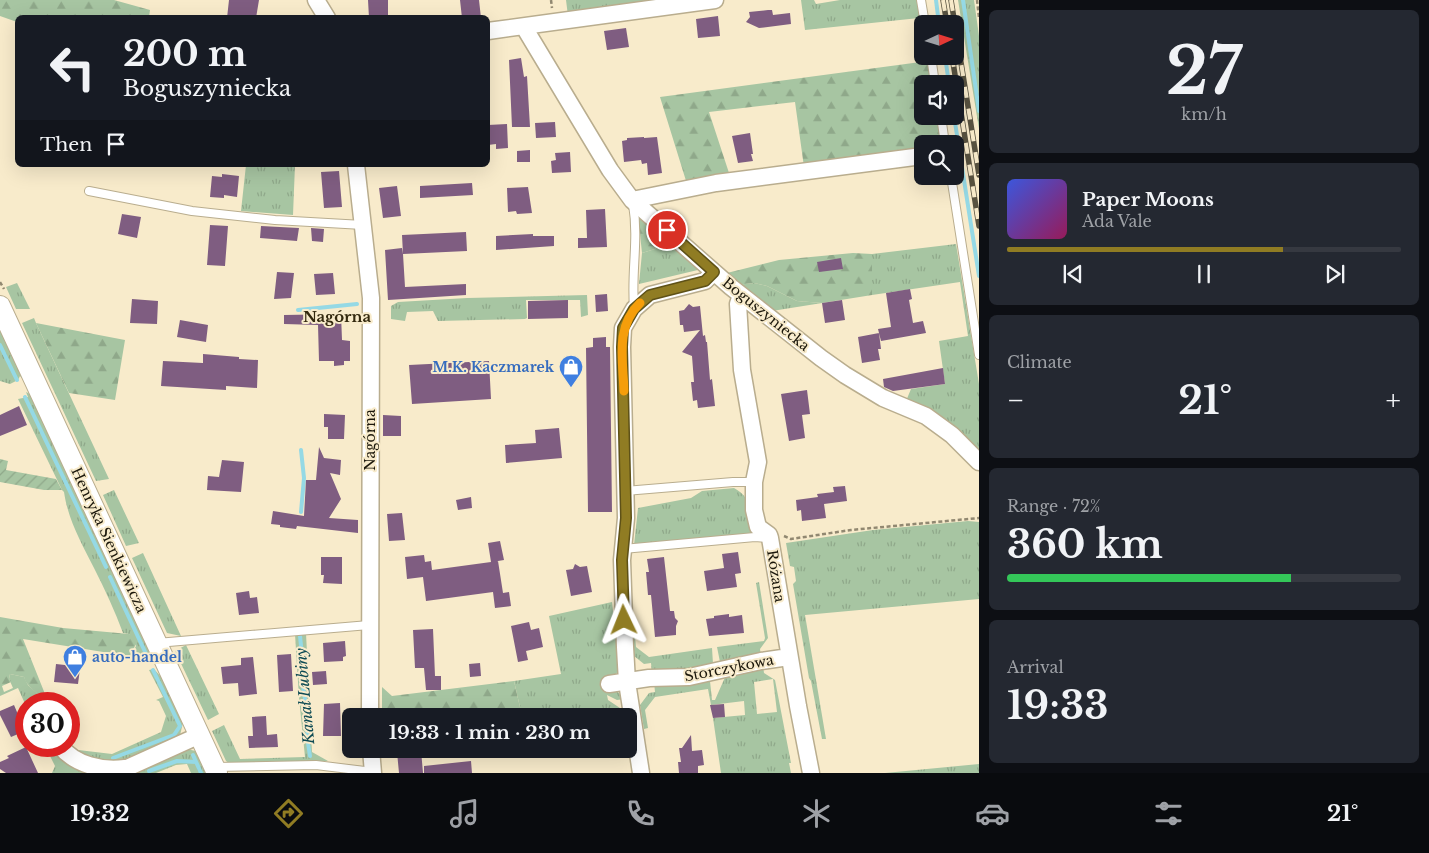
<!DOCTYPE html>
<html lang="en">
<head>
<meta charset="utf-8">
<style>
  body { margin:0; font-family:"Libre Baskerville",serif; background:#242831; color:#f1f3f6; height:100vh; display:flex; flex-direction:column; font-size:19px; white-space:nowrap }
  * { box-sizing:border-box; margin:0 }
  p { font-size:16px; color:#9ea1a6 }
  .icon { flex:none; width:28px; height:28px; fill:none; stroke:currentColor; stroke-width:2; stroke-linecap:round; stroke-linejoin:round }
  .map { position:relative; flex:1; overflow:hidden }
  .side { display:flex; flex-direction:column; gap:10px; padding:10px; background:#0d0f14; width:450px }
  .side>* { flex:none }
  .hud { position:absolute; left:15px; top:15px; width:475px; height:152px; border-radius:8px; box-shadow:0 5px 20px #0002; background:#171b24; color:#f1f3f6; overflow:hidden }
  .needle { width:32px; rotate:86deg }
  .tools { position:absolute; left:914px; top:15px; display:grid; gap:10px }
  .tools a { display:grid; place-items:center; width:50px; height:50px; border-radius:8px; background:#171b24; box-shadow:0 5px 20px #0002; font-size:25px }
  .speed { position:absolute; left:15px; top:692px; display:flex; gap:10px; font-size:25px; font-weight:700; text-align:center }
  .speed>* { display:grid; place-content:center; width:65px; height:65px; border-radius:50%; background:#171b24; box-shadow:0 5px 20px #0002; line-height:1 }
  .speed .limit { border:8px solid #d22; background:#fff; color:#111 }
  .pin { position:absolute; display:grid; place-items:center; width:42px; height:42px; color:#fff; margin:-21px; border:2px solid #fff; border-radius:50%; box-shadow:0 1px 5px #0007 }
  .me { position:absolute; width:55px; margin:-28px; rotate:358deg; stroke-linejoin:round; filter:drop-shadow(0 0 4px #0008) }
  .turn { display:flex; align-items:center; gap:18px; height:105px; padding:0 25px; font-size:22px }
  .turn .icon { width:65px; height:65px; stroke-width:2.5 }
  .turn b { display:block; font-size:35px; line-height:42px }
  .then { display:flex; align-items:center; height:48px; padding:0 25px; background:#0003; gap:10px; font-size:19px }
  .big { font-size:38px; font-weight:700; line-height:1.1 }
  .side .card { flex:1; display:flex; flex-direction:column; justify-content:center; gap:8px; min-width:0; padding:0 18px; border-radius:8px; background:#242831 }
  .side .dial { align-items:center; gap:0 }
  .dial b { font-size:65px; line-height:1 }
  .song { display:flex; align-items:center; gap:15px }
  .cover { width:60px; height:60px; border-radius:8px; background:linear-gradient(135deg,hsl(230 70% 55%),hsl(330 70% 35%)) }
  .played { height:5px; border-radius:2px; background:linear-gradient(90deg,#907c23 70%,#363941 70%) }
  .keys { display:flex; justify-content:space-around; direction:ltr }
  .heat { display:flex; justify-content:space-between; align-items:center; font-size:28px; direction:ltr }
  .charge { height:8px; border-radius:4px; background:linear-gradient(90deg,#34c759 72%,#363941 0) }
  .trip { position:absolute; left:342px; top:708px; width:295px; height:50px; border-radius:8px; background:#171b24; box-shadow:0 5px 20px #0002; font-weight:700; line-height:50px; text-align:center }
  .tab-bar { display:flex; height:80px; justify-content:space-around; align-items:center; background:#090b0e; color:#9ea1a6 }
  .tab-bar .icon { width:35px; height:35px }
  .tab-bar .on { color:#907c23 }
  .tab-bar b { font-size:22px; color:#f1f3f6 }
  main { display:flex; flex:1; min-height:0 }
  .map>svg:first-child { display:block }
</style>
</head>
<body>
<main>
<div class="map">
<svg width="979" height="773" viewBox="0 0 979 773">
  <defs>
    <pattern id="grass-tufts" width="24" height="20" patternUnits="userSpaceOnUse" patternTransform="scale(1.25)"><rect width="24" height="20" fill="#a7c5a2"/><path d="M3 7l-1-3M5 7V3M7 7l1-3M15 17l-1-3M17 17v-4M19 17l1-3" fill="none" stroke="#8fa88a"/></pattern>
    <pattern id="forest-firs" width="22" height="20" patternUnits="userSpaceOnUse" patternTransform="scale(1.25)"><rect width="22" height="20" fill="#a7c5a2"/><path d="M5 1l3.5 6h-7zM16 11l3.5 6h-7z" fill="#8fa88a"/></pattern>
    <pattern id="garden-furrows" width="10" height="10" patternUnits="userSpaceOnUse" patternTransform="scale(1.25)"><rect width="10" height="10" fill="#a7c5a2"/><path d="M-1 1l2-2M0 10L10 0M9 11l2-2" fill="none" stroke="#8fa88a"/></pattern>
  </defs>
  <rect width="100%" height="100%" fill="#f8ebcb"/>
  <!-- grass -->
  <path fill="url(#grass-tufts)" fill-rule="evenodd" d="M566,0H651V5L568,16Z
    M801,0H814L816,4L840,0H917L920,7L922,35L919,18L805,30Z
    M958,0H974L979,36V129Z
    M246,165H295L293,215L241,211Z
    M669,241L702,269L639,284L642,253L655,249Z
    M956,244L979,384V456L906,401L911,389L945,384L939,341L968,336L960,282L872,295V254Z
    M17,283L30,309H16L6,287Z
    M754,283L767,286L797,301L822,303L772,311L736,285Z
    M587,295L588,315L581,317L580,300H526L527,318L525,319L438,321L433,311L407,312L405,321L391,319V306L398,302L467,298Z
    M34,318L36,323L109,479L96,481L22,323Z
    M0,329L23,375L22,378L20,376L18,380L10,384L0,381Z
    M26,392L30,394L139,628L150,654L148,657L137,663L133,652L136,646L129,634L123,633C115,611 105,590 94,568C82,544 68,520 64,492L62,490L18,399L28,397Z
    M734,488C751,497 751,511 756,529L751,534L634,545L638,508L691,498L702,491Z
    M114,490L139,543L126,546L103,495Z
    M968,521L979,522V599L805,615L826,739H822L811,681L809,678L793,584L796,581L794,567L790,566L786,543L873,530Z
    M143,553L181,636L167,633L132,558Z
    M759,582L768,638L760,649L761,656L721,667L717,647L764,641L765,638L756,583Z
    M612,602L619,669L614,678L615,689L625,699L617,700L607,695L608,700L623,710L578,716H522L514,681L561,674L549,616Z
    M306,633L312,752L328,761L229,763L226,761L212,731L224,725L240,759L305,757L299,698L295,634Z
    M633,637H635L636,647L649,657L712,648L713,664L710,670L652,674L651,663L644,664L634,656Z
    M186,645L219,714L208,720L175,651Z
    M763,666L764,673L775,680L791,763H789L791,773H721L713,718L745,715L744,701L711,705L708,689L655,697L645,710L648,728L644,729L640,705L649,693L655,692L654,682L710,681L712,700H715L726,675ZM773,679L777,712L757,714L754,682Z
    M154,669L162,678L183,723L180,735C155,747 127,765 98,763C89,762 78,753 70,749L112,754L161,732L166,716L159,701L156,700L163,697L149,670Z
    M10,674L24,677L28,685L49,704L36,701L26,704V706L18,688H13L9,679Z
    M45,746H56L97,773H52L55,766Z
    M186,749L196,751L209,773H191L187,764L176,765L156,773H133L175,756Z
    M979,764V773H885Z"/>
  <!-- forest -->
  <path fill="url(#forest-firs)" d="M0,0H114L150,10L149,17L18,18L17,22L0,16Z
    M928,61L931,84H922V116H936L941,144H922V152L804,167L795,102L709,112L730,176L687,184L660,97Z
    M638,215L669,241L655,249L642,253Z
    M853,253L872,254V295L822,303L797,301L767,286L754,283L736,285L723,274L779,260Z
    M36,323L125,340L115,400L69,393Z
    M0,617L63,628L129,634L134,637L136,643L133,651L134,657L23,639L49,704C42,696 26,687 24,677L10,674L9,679L11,682L2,686L4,692L13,688H18L0,696Z
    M514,681L522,716H382V687L392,696Z"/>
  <!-- garden -->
  <path fill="url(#garden-furrows)" d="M0,459L8,461L6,470L56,479L62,490H44L0,482Z"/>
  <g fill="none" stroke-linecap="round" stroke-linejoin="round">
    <!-- stream -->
    <path stroke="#95d9e5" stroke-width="4" d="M936,0L939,24
      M963,0L979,111
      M945,56L949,84
      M954,116L979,276
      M298,310L357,304
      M0,345L17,380
      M25,397L106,567
      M301,450L304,478L301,512
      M110,577L147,656
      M300,636L302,655V680L305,699L308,743L310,756
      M193,755L201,773
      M113,758L174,735L180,726L153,670
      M149,771L177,761L196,762"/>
  </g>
  <!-- building -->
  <path fill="#7f5d81" d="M229,0H259L256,18H227Z
    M368,0H388V18H369Z
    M460,0H479L481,18H462Z
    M768,10H772L773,15L790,13L791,24L759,28L746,22L750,17L749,12Z
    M718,16L720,36L698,38L696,19Z
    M626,28L629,47L607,50L604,31Z
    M521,58L524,77L527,76L530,127H512L509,60Z
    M555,122L556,137L536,138L535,123Z
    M507,124L508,148L496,149V144L488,145V125Z
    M750,133L753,154H751L753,161L738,163L732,136Z
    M644,137V138L657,137L662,173L648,175L647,163L642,164L641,160L624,162L622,141L627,140V138Z
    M530,150V162H517V151Z
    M570,152L571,172L552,173L551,161L556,160L555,153Z
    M339,171L342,207L324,208L321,172Z
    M222,174L239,176L237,197L224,195V198L210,197L212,176L222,177Z
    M472,183L473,195L420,198V186Z
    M397,186L401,216L383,218L379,188Z
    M528,187L532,213L517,214L516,211L508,212L507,188Z
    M605,209L607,247L578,248V238H587L586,210Z
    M122,214L141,217L137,238L118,234Z
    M210,225L228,226L225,266L207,265Z
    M261,226L299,228L297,241L260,238Z
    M311,228L324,229L323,242L312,241Z
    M466,232L467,251L403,254L405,287L466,284V295L388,300L385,250L402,248L403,254L402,235Z
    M533,234V236H554V246L496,250V236Z
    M841,258L843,269L819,272L817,262Z
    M277,272L294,273L291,298L274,299Z
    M333,273L335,294L316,295L314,274Z
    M910,289L912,299L909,300L913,323L923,321L926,333L881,341L878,329L891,327L886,293Z
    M607,294L608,311L596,312L595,295Z
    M132,299L158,301L157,324L130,323Z
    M568,300V318L528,319V301Z
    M842,300L845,320L825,323L822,303Z
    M689,304L693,307L700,306L703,336L705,335L706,342H707L710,380L712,379L715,406L698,408L697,400L693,401L691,382H694L692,356L682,352L700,330L684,332L683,325H680L679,311L684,310Z
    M341,314L342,340L350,341V361H344V365L334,366V361H319L318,325L284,324V315Z
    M180,320L208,325L206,342L177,337Z
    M879,333L881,349H878L880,360L862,363L858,337Z
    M606,337V347H610L612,512H588L586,348L593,347V338Z
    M203,354L239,357V359L258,360L257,388L226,386V390L161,386L163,361L203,363Z
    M489,361L491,399L412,404L409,365Z
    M943,368L945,384L893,391L884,387L883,379Z
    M807,390L810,414L802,415L805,438L789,441L781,394Z
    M19,406L27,425L0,436V415Z
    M324,414L345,415L344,439H328V427H324Z
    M383,415L401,416V436H383Z
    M559,428L562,458L506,463L505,445L536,443L535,430Z
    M319,447L324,458L341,460L340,475L330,473L341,499L329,518L358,520V533L297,526L296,529L280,527V525L271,524L273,511L304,516L306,480H316Z
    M222,460L244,462L241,492L207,490L208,476L219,477Z
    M845,486L847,501L824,504L826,518L802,521L801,510L797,511L796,500L818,497L817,494L834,492L833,487Z
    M471,497L472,508L458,510L456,500Z
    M402,513L405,540L389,541L387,514Z
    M500,541L504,560L492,562L498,561L503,593L509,592L511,606L495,608L493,592L426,601L423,577L407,579L405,557L424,555L425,562L431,561L432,570L491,562L488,543Z
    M738,552L741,573L735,574L737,587L707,591L704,571L724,568L722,554Z
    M321,557H342V584L323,583L324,575H321Z
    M664,557L670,611H674L675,618L678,621L676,626V635L655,637L651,595H648L646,572H649L647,559Z
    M575,564L580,567L587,566L592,592L571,596L566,570L573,569Z
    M249,591L250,598L257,597L259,613L239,615L236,593Z
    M729,614V617L742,615L744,633L709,636L706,619L714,618V616Z
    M529,622L531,630L539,628L543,647L526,651L528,660L518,662L511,626Z
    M433,629L435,676H441V690H426L424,668H415L413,630Z
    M345,641L346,656L343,657V661L324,662L323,643Z
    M291,654L293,691L279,692L277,655Z
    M74,656L78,661H81L78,684L54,682L56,664L65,665L66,661Z
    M253,657L257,694L239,696L238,683L223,684L221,667L241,665V658Z
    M480,663L481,676L470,677L469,664Z
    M326,671L327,684L313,685L312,672Z
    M340,703L341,736H323L324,704Z
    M724,704L725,717L713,718L710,705Z
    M14,705L25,731L11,737L0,715V711Z
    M266,716L267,735L277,734L278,747L249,748L248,736H253L252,717Z
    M691,735L692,751L702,750L704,765L698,766V773H679L678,762H681L679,748H682Z
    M26,747L38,773H6L0,769V762L9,758L7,756Z
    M421,750L423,773H399L397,752Z
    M471,761L472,773H424V766Z"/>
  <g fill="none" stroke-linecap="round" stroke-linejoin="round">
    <defs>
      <path id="service" d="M921,0L925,24
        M931,56L935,84
        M941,116L945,144
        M951,176L979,355
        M89,191L192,211L275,220L363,225
        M633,204C639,240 631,272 634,307
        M625,491L733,482H754
        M623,549L755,537L768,538
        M157,643L369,625
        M216,767L316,765L373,772"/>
      <path id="minor" d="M316,0L327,18
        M524,27L610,170L632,200L731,287L821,358L845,375L883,398L926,416L952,435L979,462
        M488,31L715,0
        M356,165L371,298L370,716
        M632,200L716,183L922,156
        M741,295L738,304L742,370L758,462L754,482V510L758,527L769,535L770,538L798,706L811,773
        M609,684L649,678L689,677L761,661L789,657
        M60,746C75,765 102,771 125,768
        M371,749L373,773
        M116,773L200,735
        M641,773L627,682L625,647L622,560L626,518L622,347L623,328L634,309L650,295L705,281L714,272"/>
      <path id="tertiary" d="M0,306L217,773"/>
    </defs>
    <!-- service casing -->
    <use href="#service" stroke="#b9ad8e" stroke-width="10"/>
    <!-- minor casing -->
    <use href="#minor" stroke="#b9ad8e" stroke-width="19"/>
    <!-- tertiary casing -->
    <use href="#tertiary" stroke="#b9ad8e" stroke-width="22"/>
    <!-- path -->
    <path stroke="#918871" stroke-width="2.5" stroke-dasharray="4 2.5" stroke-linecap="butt" d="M551,0L552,8
      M977,0L979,18
      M0,282L4,289
      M784,536L791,539L851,530L979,518"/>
    <!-- service -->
    <use href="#service" stroke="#fff" stroke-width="8"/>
    <!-- minor -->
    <use href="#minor" stroke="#fff" stroke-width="16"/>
    <!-- tertiary -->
    <use href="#tertiary" stroke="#fff" stroke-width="20"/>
    <defs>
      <path id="rail" d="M943,0L947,24
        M951,0L979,175
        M952,56L979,226"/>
    </defs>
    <!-- rail casing -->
    <use href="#rail" stroke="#585240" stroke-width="5.5"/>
    <!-- rail -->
    <use href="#rail" stroke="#f8ebcb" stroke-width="4" stroke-dasharray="11" stroke-linecap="butt"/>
  </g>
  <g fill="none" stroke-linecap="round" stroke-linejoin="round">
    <defs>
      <path id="route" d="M624,620L622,560L626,518L622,347L623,328L634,309L650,295L705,281L714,272L667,230"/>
    </defs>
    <!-- route casing -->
    <use href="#route" stroke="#5e5117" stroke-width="12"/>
    <!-- route -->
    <use href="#route" stroke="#907c23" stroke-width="9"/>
    <!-- slow -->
    <path stroke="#f59e0b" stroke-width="9" d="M624,391C623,360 615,327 640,303"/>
  </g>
  <!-- icons -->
  <defs>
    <symbol id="shop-pin" viewBox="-11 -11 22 30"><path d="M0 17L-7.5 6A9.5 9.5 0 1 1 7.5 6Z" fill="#3f7fe0" stroke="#f8ebcb"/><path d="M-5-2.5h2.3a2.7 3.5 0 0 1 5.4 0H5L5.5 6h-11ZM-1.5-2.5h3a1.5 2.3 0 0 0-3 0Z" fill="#fff"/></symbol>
  </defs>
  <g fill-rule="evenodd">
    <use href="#shop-pin" x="557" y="353" width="28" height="38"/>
    <use href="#shop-pin" x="61" y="643" width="28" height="38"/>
  </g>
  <g text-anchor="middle" stroke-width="4" stroke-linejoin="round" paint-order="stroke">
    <!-- street labels -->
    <g font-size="14" fill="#1b170b" stroke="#f8ebcb">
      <text transform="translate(766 314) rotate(39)" y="5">Boguszyniecka</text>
      <text transform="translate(370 440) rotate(-90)" y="5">Nagórna</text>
      <text transform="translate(109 540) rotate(65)" y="5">Henryka Sienkiewicza</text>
      <text transform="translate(776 576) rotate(81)" y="5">Różana</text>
      <text transform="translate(729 668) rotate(-11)" y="5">Storczykowa</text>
    </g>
    <!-- shop labels -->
    <g font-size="14" font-weight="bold" fill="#366cbe" stroke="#f8ebcb" text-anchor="end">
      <text x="554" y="372">M.K. Kaczmarek</text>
      <text x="92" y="662" text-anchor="start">auto-handel</text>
    </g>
    <!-- neighbourhood labels -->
    <g font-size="15" font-weight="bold" fill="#33290e" stroke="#f8ebcb">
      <text x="337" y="322">Nagórna</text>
    </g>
    <!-- water labels -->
    <g font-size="15" font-style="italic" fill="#0c4a53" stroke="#f8ebcb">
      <text transform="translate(305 696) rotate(-95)" y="5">Kanał Lubiny</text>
    </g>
  </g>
</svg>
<div class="tools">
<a><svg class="needle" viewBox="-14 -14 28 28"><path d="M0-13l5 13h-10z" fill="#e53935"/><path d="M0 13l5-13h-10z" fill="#9ea1a6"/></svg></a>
<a><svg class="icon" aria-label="sound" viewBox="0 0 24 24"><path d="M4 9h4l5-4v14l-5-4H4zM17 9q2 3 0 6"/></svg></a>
<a><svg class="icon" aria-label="search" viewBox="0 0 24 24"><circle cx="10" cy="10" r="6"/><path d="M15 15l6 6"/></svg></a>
</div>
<div class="speed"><div class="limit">30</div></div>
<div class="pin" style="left:667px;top:230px;background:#d93025"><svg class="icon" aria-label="arrive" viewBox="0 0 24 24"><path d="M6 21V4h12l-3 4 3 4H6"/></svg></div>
<svg class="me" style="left:624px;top:620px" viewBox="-20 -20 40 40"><path d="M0-17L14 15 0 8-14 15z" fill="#907c23" stroke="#fff" stroke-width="4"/></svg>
<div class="trip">19:33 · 1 min · 230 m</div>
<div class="hud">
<div class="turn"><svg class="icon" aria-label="left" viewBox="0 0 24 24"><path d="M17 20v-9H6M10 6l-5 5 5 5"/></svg><div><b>200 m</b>Boguszyniecka</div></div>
<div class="then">Then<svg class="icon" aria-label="arrive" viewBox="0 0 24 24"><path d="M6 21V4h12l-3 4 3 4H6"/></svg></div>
</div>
</div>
<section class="side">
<div class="card dial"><b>27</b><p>km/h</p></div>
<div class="card">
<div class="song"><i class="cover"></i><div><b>Paper Moons</b><p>Ada Vale</p></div></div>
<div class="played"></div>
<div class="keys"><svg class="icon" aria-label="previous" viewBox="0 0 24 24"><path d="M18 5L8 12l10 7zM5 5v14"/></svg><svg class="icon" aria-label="pause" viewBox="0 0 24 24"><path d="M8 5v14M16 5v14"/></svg><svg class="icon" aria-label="next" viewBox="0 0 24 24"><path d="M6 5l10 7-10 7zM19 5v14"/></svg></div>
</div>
<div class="card"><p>Climate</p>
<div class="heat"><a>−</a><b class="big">21°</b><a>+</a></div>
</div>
<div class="card"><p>Range · 72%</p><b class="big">360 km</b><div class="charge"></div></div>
<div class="card"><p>Arrival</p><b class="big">19:33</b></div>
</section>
</main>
<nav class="tab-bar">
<b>19:32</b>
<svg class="icon on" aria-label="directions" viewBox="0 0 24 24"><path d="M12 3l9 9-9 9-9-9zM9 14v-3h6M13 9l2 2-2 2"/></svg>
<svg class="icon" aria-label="music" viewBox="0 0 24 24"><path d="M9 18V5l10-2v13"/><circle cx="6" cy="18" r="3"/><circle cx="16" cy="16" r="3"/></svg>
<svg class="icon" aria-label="phone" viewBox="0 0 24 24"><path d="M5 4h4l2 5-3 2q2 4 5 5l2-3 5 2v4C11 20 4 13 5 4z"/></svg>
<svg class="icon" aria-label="climate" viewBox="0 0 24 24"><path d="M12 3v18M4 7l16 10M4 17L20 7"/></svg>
<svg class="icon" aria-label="car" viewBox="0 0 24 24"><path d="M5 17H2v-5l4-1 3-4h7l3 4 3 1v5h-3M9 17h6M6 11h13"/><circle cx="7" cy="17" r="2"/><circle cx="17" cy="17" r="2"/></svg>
<svg class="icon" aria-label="filters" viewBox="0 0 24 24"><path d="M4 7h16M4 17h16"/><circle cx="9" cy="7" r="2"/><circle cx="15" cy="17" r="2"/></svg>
<b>21°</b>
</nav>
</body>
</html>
